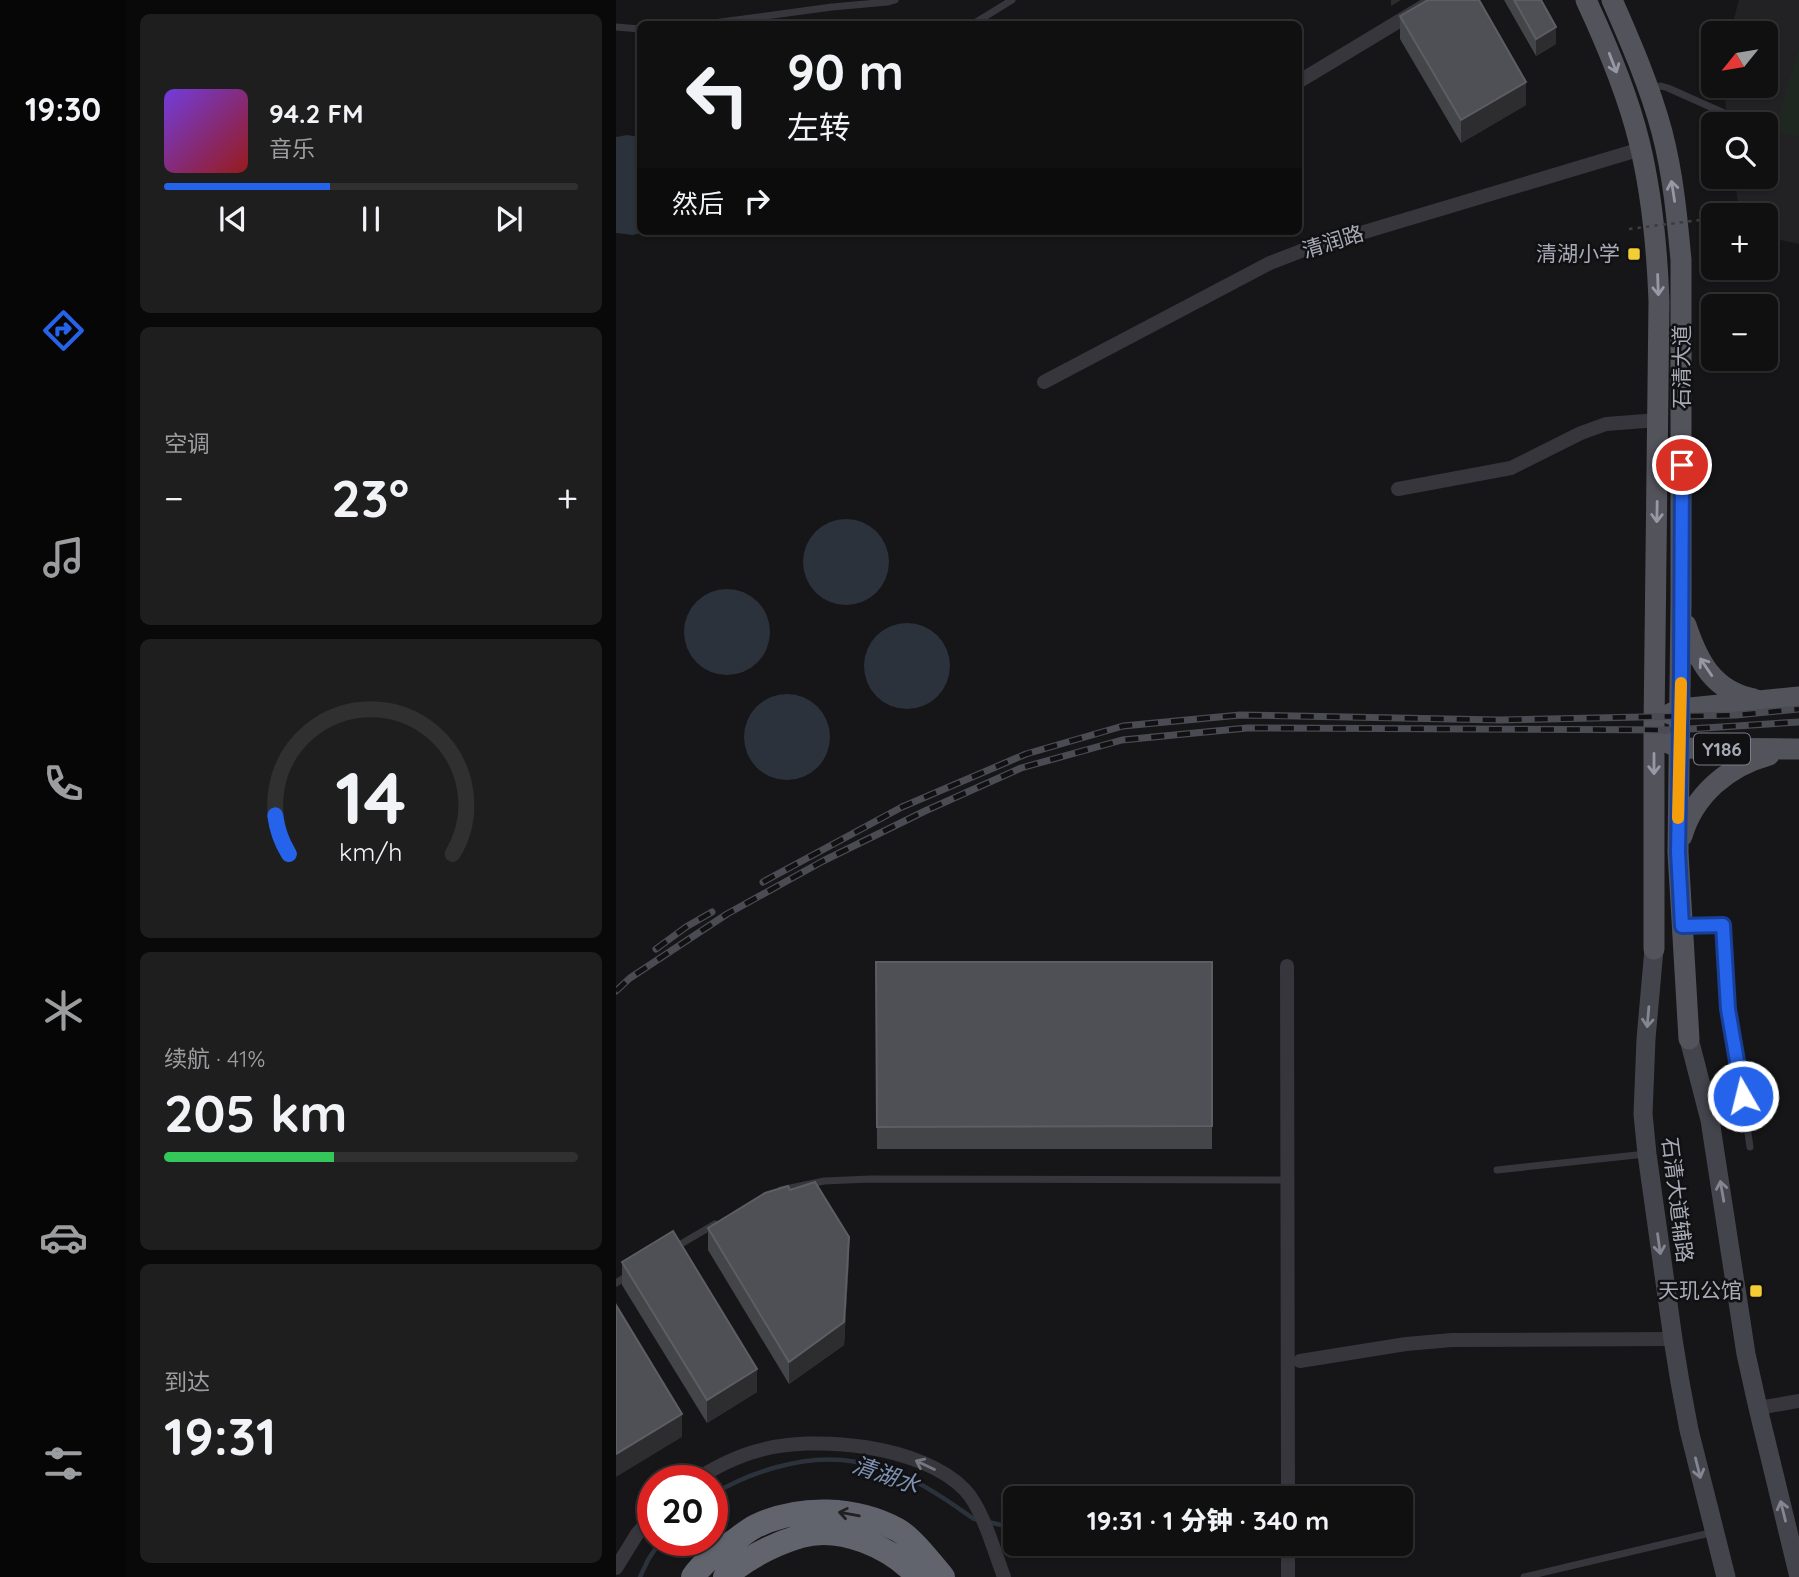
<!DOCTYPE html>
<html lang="zh">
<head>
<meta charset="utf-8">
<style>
  body { margin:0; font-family:Quicksand,"Noto Sans SC",sans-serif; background:#1e1e1f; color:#f1f3f6; height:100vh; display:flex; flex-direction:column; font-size:26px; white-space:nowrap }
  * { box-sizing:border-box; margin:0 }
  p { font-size:23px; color:#9c9d9f }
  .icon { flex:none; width:38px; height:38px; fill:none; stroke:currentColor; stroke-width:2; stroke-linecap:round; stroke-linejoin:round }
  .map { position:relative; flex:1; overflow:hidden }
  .details { display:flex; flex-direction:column; gap:14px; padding:14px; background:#090909; width:490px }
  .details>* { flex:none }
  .top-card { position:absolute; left:21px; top:21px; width:665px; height:214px; border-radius:10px; box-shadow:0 2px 5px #0004,0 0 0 2px #303031; background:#101011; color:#f1f3f6; overflow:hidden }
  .needle { width:46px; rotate:240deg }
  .controls { position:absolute; left:1085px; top:21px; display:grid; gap:14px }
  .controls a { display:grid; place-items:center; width:77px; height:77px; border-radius:10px; background:#101011; box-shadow:0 2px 5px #0004,0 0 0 2px #303031; font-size:35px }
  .speed { position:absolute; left:21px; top:1465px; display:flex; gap:14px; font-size:35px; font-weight:700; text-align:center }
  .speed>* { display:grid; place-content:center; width:91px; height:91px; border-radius:50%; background:#101011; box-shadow:0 2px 5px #0004,0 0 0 2px #303031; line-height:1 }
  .speed .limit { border:10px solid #d22; background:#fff; color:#111 }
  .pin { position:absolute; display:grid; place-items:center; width:60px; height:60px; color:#fff; margin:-30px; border:4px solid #fff; border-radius:50%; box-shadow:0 2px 7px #0007 }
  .me { position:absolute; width:77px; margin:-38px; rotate:352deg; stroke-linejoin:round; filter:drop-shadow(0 0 5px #0008) }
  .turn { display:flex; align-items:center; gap:24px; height:147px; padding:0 35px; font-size:32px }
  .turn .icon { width:91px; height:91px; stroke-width:2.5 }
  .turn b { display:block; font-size:49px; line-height:60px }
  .then { display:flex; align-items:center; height:66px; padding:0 35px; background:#0003; gap:14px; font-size:26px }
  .big { font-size:52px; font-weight:800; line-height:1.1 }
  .details .card { flex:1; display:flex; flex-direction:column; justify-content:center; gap:10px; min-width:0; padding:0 24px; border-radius:10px; background:#1e1e1f }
  .details .dial { align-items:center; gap:0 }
  .dial svg { height:182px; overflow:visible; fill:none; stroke:#303031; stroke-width:7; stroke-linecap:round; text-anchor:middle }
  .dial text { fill:#f1f3f6; stroke:none }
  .song { display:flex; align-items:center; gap:21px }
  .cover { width:84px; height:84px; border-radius:10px; background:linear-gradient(135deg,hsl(260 70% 55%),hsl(0 70% 35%)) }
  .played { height:7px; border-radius:4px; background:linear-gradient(90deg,#2563eb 40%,#303031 40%) }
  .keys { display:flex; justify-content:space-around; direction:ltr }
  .heat { display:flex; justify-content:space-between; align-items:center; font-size:38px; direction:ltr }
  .charge { height:10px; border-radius:5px; background:linear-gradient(90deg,#34c759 41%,#303031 0) }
  .trip { position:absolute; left:387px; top:1486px; width:410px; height:70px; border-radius:10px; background:#101011; box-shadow:0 2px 5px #0004,0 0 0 2px #303031; font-weight:800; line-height:70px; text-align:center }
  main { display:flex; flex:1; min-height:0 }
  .menu { display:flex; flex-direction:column; width:126px; justify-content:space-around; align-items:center; background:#060607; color:#9c9d9f }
  .menu .icon { width:49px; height:49px }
  .menu .active { color:#2563eb }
  .menu b { font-size:32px; color:#f1f3f6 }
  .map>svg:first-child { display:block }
</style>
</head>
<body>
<main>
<nav class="menu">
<b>19:30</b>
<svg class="icon active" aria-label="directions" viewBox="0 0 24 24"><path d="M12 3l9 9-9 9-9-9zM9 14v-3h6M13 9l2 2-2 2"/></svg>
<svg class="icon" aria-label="music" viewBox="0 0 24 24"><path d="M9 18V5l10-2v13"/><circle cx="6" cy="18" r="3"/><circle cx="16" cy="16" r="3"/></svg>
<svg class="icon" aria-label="phone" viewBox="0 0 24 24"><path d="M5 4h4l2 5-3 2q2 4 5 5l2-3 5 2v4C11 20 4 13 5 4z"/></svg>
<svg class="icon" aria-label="climate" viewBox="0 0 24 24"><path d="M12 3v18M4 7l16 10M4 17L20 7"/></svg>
<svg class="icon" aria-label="car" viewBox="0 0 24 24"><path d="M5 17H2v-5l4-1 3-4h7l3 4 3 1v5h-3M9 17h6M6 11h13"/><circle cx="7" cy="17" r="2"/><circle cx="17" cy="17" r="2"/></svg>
<svg class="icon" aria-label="filters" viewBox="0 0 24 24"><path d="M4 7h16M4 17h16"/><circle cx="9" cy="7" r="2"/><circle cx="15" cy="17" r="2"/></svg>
</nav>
<section class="details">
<div class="card">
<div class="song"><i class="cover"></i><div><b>94.2 FM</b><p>音乐</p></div></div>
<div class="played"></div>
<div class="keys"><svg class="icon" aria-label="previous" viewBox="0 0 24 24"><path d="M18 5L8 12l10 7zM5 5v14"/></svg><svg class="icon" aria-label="pause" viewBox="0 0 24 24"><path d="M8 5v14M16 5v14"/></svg><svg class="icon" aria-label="next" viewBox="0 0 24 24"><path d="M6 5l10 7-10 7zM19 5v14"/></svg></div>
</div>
<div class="card"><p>空调</p>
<div class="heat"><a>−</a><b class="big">23°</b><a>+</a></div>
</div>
<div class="card dial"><svg viewBox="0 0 100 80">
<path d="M14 69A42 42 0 1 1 86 69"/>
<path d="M14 69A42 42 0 0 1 8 52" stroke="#2563eb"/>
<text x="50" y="56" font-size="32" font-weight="700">14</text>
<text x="50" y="72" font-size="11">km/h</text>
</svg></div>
<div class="card"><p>续航 · 41%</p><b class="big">205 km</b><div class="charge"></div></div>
<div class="card"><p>到达</p><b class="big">19:31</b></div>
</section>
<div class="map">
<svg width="1183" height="1577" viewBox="0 0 1183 1577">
  <rect width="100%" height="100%" fill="#161517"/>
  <!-- built -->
  <path fill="#222124" d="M1123,0H1183V244L1150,237V215H1123L1119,177H1150V124H1112L1107,86H1150V33H1114Z"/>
  <!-- green -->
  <path fill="#1f2721" d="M1183,47V138L1158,130Z"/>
  <!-- water -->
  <path fill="#2b323b" d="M11,135L24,137V231H32L17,235L0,233V137Z
    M187 562a43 43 0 1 1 86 0a43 43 0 1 1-86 0Z
    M68 632a43 43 0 1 1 86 0a43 43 0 1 1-86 0Z
    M248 666a43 43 0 1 1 86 0a43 43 0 1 1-86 0Z
    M128 737a43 43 0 1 1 86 0a43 43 0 1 1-86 0Z"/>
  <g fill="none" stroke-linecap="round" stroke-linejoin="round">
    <!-- stream -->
    <path stroke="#2b323b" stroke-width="4.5" d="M96,1495C132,1473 183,1456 226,1460C250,1462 276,1471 298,1481C319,1491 339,1506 358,1519L364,1520
      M372,1522L399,1528
      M441,1544L460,1552L659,1550
      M24,1577L32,1560L45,1540"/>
    <!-- service -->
    <path stroke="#36363c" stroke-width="7" d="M90,24L216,7L272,2L279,0
      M357,24L396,0
      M0,27L24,29
      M1036,88L1045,86L1052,88L1108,113
      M1070,925H1107L1112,1009L1119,1041L1134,1147
      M881,1170L1030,1154
      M165,1190L208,1181L254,1179L671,1180
      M58,1248L99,1224
      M0,1283L14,1274
      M908,1577L1098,1532"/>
    <!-- minor -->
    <path stroke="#36363c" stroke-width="14" d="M682,82L818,0
      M428,382L654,263L685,251L1025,149
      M782,489L895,468L965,433L990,424L1042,420
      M671,966L672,1498
      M684,1361L790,1344L836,1340L1057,1339
      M1142,1408L1183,1401
      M79,1480C98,1468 119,1457 141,1451C198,1434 306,1445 349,1490C367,1509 378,1551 388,1577
      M672,1544V1577
      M0,1568L21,1534L37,1516"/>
    <!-- secondary -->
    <path stroke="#44454c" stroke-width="19" d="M1038,949L1030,1039L1027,1114L1031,1154L1057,1339L1064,1382L1073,1430L1110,1577
      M1073,1039L1094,1120L1130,1354L1142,1408L1183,1577"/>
    <!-- primary -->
    <path stroke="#52535b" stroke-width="21" d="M970,0C991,45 1011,92 1023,141C1036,194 1041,247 1043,301L1038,727V949
      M996,0C1015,43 1034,87 1046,132C1057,174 1061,217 1065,260V602L1062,852L1073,1039
      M1070,625C1082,661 1097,691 1138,699
      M1054,714L1064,709L1183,697
      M1053,743L1063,748L1183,749
      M1066,836C1078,795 1112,766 1153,755"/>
    <!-- motorway -->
    <path stroke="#62646d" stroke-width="24" d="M77,1577C87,1562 103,1551 118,1541C125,1536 132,1530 140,1526C184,1505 240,1507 282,1530C296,1538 316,1564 327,1577
      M109,1577C130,1559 158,1544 185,1536C225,1525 275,1547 302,1577"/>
    <defs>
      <path id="rail" d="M147,882L286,807L410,754L507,726L624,715L884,720L1120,715L1183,709
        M40,949L70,927L96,912
        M0,991L14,978L111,914L207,861L309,811L405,768L506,740L631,728L1057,730L1183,722"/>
    </defs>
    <!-- rail casing -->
    <use href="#rail" stroke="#4b4c53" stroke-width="7"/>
    <!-- rail -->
    <use href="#rail" stroke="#111012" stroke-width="4.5" stroke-dasharray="13" stroke-linecap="butt"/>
    <!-- path-bridge -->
    <path stroke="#3c3d43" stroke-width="2.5" stroke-dasharray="3.5 5" stroke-linecap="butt" d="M1013,229L1092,219"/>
  </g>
  <!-- wall -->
  <path fill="#444549" d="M888,0H925L940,44L920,56Z
    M784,16L910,105L845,143L784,39Z
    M260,962H596V1149H261Z
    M174,1190L233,1259L228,1345L173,1384L92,1250V1228Z
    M6,1262L141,1392L91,1423L6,1285Z"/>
  <!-- shaded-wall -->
  <path fill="#2d2d30" d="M775,0H785L775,6Z
    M940,27V44L920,56V39Z
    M910,82V105L845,143V120Z
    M233,1237V1259L228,1345L173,1384V1362Z
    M141,1369V1392L91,1423V1400Z
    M66,1414V1437L0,1477V1454Z"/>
  <!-- building -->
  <path fill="#4f5055" stroke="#5d5e64" stroke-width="2" d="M812,0H863L910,82L845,120L784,16Z
    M898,0H925L940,27L920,39Z
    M260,962H596V1126L261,1127Z
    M199,1182L233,1237L228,1322L173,1362L92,1228L149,1193L172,1186L174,1190Z
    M57,1231L141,1369L91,1400L6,1262Z
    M0,1305L66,1414L0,1454Z"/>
  <!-- one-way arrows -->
  <defs><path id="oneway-shaft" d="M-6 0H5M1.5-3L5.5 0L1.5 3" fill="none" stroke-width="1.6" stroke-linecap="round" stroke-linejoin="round" transform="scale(1.75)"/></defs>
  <g stroke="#9699a5">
    <use href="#oneway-shaft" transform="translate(997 63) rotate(69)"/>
    <use href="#oneway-shaft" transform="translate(1057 191) rotate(-99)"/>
    <use href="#oneway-shaft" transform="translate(1042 285) rotate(88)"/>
    <use href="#oneway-shaft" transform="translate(1041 512) rotate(91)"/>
    <use href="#oneway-shaft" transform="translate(1090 667) rotate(-124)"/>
    <use href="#oneway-shaft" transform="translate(1038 764) rotate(90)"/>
  </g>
  <g stroke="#848792">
    <use href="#oneway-shaft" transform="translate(1032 1017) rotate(95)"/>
    <use href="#oneway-shaft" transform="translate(1106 1191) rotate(-100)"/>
    <use href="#oneway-shaft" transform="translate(1043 1244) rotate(82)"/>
    <use href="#oneway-shaft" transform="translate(1082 1468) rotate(76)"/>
    <use href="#oneway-shaft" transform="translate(1167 1511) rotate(-104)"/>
  </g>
  <use stroke="#747680" href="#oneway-shaft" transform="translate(309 1465) rotate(-155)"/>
  <use stroke="#212124" href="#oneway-shaft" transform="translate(233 1514) rotate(-170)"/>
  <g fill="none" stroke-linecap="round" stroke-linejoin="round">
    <defs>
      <path id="route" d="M1066,465L1065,673L1062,852L1066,926L1107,925L1112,1009L1127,1096"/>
    </defs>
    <!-- route casing -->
    <use href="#route" stroke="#184099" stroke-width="18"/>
    <!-- route -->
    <use href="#route" stroke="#2563eb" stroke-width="12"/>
    <!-- slow -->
    <path stroke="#f59e0b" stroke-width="12" d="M1062,818L1065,683"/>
  </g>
  <!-- markers -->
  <g fill="#f2cd33" stroke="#111012" stroke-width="2.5">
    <rect x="1011" y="247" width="14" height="14" rx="3.5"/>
    <rect x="1133" y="1284" width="14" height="14" rx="3.5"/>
  </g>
  <g text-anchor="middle" stroke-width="5" stroke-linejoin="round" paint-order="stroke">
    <!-- shield labels -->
    <rect fill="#111012" stroke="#7a7c86" stroke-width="2" x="1078" y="733.5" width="56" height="31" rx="5"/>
    <g font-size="19" font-weight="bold" fill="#a7aab7">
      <text x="1106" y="756">Y186</text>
    </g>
    <!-- street labels -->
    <g font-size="21" fill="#a7aab7" stroke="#111012">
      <text transform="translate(717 242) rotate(-17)" y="7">清润路</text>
      <text transform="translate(1066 367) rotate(-90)" y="7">石清大道</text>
      <text transform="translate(1061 1200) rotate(83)" y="7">石清大道辅路</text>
    </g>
    <!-- poi labels -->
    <g font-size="21" fill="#a7aab7" stroke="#111012" text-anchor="end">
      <text x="1004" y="261">清湖小学</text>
      <text x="1126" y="1298">天玑公馆</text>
    </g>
    <!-- water labels -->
    <g font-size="23" font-style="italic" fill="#7e92b2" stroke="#111012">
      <text transform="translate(270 1475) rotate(19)" y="8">清湖水</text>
    </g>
  </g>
</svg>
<div class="controls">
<a><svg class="needle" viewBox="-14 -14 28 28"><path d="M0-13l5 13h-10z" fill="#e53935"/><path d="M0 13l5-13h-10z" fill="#9c9d9f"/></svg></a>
<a><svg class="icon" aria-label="search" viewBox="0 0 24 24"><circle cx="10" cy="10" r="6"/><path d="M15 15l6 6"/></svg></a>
<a>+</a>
<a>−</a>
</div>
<div class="speed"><div class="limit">20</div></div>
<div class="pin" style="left:1066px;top:465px;background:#d93025"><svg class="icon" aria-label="arrive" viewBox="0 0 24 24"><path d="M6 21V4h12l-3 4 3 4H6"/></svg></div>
<svg class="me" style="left:1127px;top:1096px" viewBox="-20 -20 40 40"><circle r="17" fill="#2563eb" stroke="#fff" stroke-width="3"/><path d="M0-11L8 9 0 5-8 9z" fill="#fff"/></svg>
<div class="trip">19:31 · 1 分钟 · 340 m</div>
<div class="top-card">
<div class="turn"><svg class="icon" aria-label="left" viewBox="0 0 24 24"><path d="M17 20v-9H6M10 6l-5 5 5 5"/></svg><div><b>90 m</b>左转</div></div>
<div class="then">然后<svg class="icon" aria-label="right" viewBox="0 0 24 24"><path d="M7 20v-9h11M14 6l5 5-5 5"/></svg></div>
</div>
</div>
</main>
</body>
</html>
